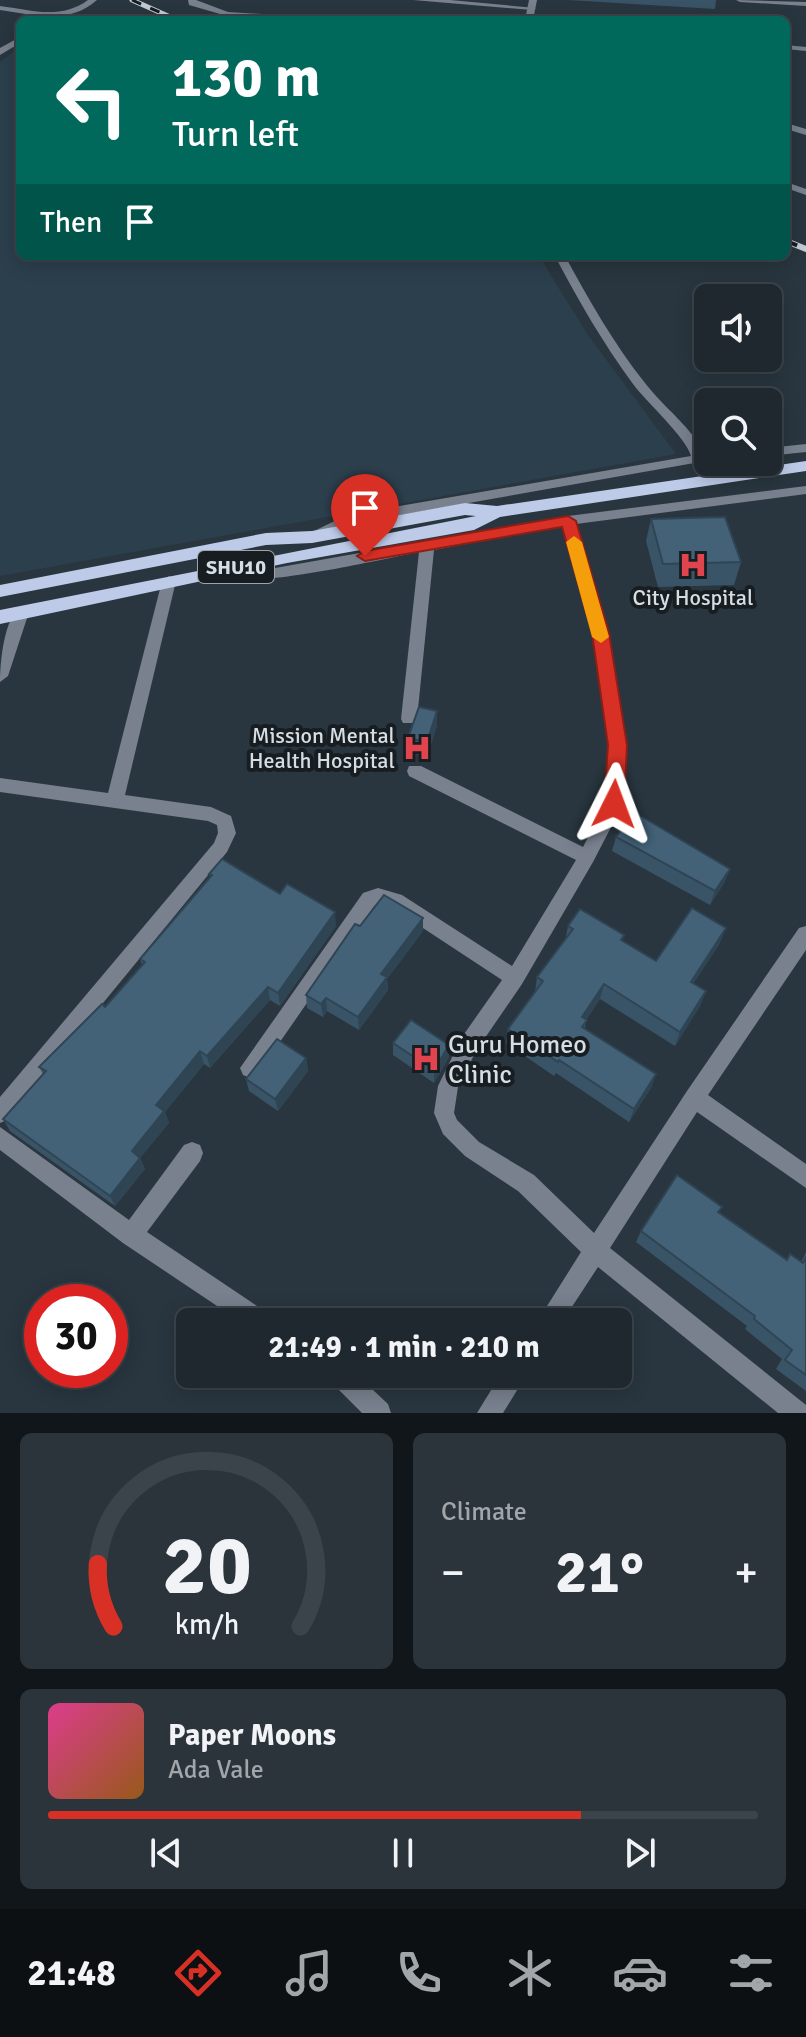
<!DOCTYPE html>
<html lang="en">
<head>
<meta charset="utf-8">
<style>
  body { margin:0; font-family:Signika,sans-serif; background:#2c343b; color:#f1f3f6; height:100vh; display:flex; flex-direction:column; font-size:30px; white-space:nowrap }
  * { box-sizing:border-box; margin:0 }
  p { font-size:26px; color:#a1a6aa }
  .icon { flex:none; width:44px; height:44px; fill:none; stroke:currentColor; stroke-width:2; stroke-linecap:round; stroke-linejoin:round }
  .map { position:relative; height:1413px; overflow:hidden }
  .side { display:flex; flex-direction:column; gap:20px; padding:20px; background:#11161a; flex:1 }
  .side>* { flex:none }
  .guide { position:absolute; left:16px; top:16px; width:774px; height:244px; border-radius:12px; box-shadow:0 4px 20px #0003,0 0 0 2px #3c444b; background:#00695c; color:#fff; overflow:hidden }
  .fabs { position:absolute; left:694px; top:284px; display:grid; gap:16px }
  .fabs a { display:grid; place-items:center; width:88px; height:88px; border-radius:12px; background:#1f282f; box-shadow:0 4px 20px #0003,0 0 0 2px #3c444b; font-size:40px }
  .speed { position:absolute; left:24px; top:1284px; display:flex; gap:16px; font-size:40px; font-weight:700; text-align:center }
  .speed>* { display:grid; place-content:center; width:104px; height:104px; border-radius:50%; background:#1f282f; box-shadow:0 4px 20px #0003,0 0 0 2px #3c444b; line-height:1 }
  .speed .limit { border:12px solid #d22; background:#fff; color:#111 }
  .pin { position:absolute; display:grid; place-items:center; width:68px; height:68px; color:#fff; margin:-82px -34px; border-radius:50% 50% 50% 0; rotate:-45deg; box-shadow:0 0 8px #0007 }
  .pin .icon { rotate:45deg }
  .me { position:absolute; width:88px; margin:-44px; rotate:3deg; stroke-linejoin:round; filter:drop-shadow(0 0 6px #0008) }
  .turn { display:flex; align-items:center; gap:28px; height:168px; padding:0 24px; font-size:36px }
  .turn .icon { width:104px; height:104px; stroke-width:2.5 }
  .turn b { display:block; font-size:56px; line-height:68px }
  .then { display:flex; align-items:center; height:76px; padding:0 24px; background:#0003; gap:16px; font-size:30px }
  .big { font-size:60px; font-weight:800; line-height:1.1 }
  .side .widget { flex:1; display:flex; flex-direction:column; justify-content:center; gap:12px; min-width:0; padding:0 28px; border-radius:12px; background:#2c343b }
  .side .dial { align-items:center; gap:0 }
  .dial svg { height:208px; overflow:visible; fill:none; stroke:#3c444b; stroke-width:7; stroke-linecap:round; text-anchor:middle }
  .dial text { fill:#f1f3f6; stroke:none }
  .song { display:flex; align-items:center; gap:24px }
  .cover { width:96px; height:96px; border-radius:12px; background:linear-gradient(135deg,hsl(330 70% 55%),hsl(30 70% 35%)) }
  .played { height:8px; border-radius:4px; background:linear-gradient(90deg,#d93025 75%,#3c444b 75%) }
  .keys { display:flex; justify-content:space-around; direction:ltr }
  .heat { display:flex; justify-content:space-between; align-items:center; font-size:44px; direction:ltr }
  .side .tiles { flex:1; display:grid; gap:20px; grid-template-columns:1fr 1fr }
  .widget:last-child { grid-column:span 2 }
  .trip { position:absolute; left:176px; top:1308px; width:456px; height:80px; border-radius:12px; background:#1f282f; box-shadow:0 4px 20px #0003,0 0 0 2px #3c444b; font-weight:800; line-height:80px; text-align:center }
  .tab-bar { display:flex; height:128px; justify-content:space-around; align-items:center; background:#0c1013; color:#a1a6aa }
  .tab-bar .icon { width:56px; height:56px }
  .tab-bar .on { color:#d93025 }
  .tab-bar b { font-size:36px; color:#f1f3f6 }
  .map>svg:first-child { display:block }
</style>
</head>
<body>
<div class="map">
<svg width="806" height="1413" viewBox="0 0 806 1413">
  <rect width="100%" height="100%" fill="#29363f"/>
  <!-- built -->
  <path fill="#2c3f4d" d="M20,47V256H539L588,335L676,454L0,576V62Z"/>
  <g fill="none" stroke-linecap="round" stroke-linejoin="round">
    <!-- minor -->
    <path fill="#79808e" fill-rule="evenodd" d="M88,0H97C69,25 34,15 0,10V6C31,10 61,20 88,0Z
      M188,0H196L228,12L328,18L332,20L227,16L189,5Z
      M413,0H450L536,8L532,10Z
      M736,0L806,2V6L740,2Z
      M384,14L432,18L436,20H371Z
      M20,37V43L0,55V48Z
      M786,45L806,47V51L786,49Z
      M786,123L806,129V135L786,129Z
      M786,182L806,189V195L786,188Z
      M806,444V452L768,456V448Z
      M806,486V494L576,524L608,633L625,745L623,804L593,862L522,984L476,1051L458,1087L454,1113L457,1120L479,1142L534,1175L594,1233L687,1091L799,928L806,926V950L708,1095L806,1164V1188L697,1112L610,1248L806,1405V1413H778L598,1267L562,1322H537L581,1252L518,1191L465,1156L443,1134L434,1113L438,1086L462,1037L502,980L391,907L375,905L257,1075L250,1078L243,1075L240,1068L363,893L378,888L402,895L512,966L576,860L409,776L407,771L409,766H421L583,847L605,804L609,745L592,633L563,526L434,550L417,719L415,723H403L401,719L419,552C382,559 227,596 203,573L210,568L253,572L568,516Z
      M169,576L176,581L125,795L211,807L231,816L236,833L227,852L7,1120L0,1123V1097L214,843L218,833L217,825L208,821L0,792V778L108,793L162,581Z
      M22,607L29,612L8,676L0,682C0,663 4,615 22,607Z
      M0,1127L129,1220L184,1145L192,1142L200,1145L203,1153L200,1161L147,1232L269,1314L273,1322H241L123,1243L0,1150Z
      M327,1374H356L388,1404L391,1413H362L331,1382Z
      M501,1374H527L503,1413H477Z"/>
    <!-- tertiary -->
    <path fill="#79808e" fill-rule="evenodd" d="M529,0H537L533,20H525Z
      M555,256H565C589,300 614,344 645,383C664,408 692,427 705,455L700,462L350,524L320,539H310L308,536L310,533L347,515L691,456C686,437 647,403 633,384C603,343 578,300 555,256Z"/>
    <!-- primary -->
    <path fill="#bdcbe8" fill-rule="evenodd" d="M806,461V471L500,517L474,530L287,563L0,624V610L476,516L465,515L312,543L266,545L0,597V585L266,533L312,531L465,503L497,506Z"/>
    <defs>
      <path id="rail-far1" d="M132,0L177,20"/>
      <path id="rail" d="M786,241L806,249"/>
    </defs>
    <!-- rail-far1 casing -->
    <use href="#rail-far1" stroke="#c5cdd3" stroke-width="5"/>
    <!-- rail casing -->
    <use href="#rail" stroke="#c5cdd3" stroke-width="6"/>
    <!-- rail-far1 -->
    <use href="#rail-far1" stroke="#171d21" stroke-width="3" stroke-dasharray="10" stroke-linecap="butt"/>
    <!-- rail -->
    <use href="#rail" stroke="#171d21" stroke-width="4" stroke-dasharray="12" stroke-linecap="butt"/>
  </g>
  <!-- wall -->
  <path fill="#3a5467" d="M568,0H716L715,9Z
    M651,519L741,562L734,585L658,587L646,541Z
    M437,726L427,756L408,753V738Z
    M616,837L730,869L724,883L710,905L612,851Z
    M209,874L280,894L336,926L280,1006L270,1000L210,1068L204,1064L165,1112L169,1123L140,1158L145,1169L115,1206L10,1131L3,1119L43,1074L39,1067L105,1007L142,965L140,959L210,878Z
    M568,926L624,935L622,941L656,961L720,943L693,984L706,991L700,1006L675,1046L600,999L586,1020L585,1029L656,1074L651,1088L629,1122L556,1073L554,1076L506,1043L508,1029L535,992L537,977L565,941Z
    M423,931L387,979L388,990L359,1030L327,1011L323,1017L307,1008L306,995Z
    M393,1043L449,1045V1057L434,1083L393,1055Z
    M306,1058L308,1071L278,1111L249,1091L246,1079Z
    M718,1212L786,1259L790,1254L801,1262L806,1252V1391L776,1369L782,1359L745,1329L747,1326L636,1242L641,1231Z"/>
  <!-- shaded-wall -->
  <path fill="#2f4554" d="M437,711V726L427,756V742Z
    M730,869L724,883L710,905L715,891Z
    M335,912L336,926L280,1006L278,993Z
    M423,918V931L387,979L388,990L359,1030L358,1017L381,974Z
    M726,928L720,943L685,996L691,982Z
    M604,984L600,999L578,1031L582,1017Z
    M268,987L270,1000L210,1068L207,1056Z
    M706,991L700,1006L675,1046L680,1032Z
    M326,998L327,1011L323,1017L321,1004Z
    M449,1045V1057L434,1083V1070Z
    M200,1051L204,1064L165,1112L169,1123L140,1158L145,1169L115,1206L110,1196L156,1105Z
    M306,1058L308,1071L278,1111L275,1099Z
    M656,1074L651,1088L629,1122L634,1109Z"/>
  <!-- building -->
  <path fill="#436278" stroke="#2f4554" stroke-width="2" d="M733,395L756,397L757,402H734Z
    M725,517L741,562L663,564L651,519Z
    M419,707L437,711L427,742L408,738Z
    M634,812L730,869L715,891L616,837Z
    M222,859L280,894L287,884L335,912L278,993L268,987L207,1056L200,1051L156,1105L164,1111L132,1151L140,1158L110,1196L3,1119L46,1071L39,1067L102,1004L105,1007L145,962L140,959L212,875L209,874Z
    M384,895L423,918L381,974L387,977L358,1017L326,998L321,1004L306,995L355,924L360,926Z
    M692,908L726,928L691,982L706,991L680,1032L604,984L582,1017L587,1020L582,1027L656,1074L634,1109L559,1060L558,1062L508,1029L543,981L537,977L573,929L568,926L580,909L624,935L621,940L656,961Z
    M411,1020L449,1045L434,1070L393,1043Z
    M277,1039L306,1058L275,1099L246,1079Z
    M677,1175L722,1207L718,1212L787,1260L790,1254L803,1263L806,1257V1375L785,1360L792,1350L754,1319L755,1316L641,1231Z"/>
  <!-- route -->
  <path fill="#d93025" stroke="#8d1f18" stroke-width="2" d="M568,516L576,521L609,633L627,745L624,804L621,809H607L604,804L608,745L592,633L562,527L365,561L357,556L365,551Z"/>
  <!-- slow -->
  <path fill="#f59e0b" d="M574,536L582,542L609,637L601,643L592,637L566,542Z"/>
  <!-- icons -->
  <defs>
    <symbol id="hospital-bare" viewBox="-9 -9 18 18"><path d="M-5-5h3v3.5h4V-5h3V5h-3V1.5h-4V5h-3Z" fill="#e0444e" stroke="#171d21" stroke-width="2.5" paint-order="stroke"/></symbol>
  </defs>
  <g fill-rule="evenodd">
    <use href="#hospital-bare" x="673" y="545" width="40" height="40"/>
    <use href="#hospital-bare" x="397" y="728" width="40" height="40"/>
    <use href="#hospital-bare" x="406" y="1039" width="40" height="40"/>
  </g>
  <g text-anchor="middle" stroke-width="8" stroke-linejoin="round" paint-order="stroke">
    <!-- shield labels -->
    <rect fill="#171d21" stroke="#9da4aa" stroke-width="2" x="198" y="551" width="76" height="32" rx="6"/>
    <g font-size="20" font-weight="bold" fill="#d6dee4">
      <text x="236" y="574">SHU10</text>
    </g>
    <!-- poi labels -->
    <g font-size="22" fill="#d6dee4" stroke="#171d21">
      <text x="693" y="605">City Hospital</text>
      <text x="395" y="743" text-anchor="end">Mission Mental<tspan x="395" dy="25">Health Hospital</tspan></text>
    </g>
    <!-- near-poi labels -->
    <g font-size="26" fill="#d6dee4" stroke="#171d21" text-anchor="start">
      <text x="448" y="1053">Guru Homeo<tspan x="448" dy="30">Clinic</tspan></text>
    </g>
  </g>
</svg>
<div class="fabs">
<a><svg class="icon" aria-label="sound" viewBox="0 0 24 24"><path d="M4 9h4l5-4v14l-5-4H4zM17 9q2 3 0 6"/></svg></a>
<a><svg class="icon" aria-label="search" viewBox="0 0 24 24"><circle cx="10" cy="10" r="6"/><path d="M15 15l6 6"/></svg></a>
</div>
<div class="speed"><div class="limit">30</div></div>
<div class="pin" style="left:365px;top:556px;background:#d93025"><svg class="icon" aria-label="arrive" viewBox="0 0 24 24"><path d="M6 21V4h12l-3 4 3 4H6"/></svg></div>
<svg class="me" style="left:614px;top:804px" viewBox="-20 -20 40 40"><path d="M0-17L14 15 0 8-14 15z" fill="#d93025" stroke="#fff" stroke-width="4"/></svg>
<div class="trip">21:49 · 1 min · 210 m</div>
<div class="guide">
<div class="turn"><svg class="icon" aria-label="left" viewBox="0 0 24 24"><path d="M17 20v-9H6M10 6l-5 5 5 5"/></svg><div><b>130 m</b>Turn left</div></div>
<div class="then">Then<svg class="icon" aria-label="arrive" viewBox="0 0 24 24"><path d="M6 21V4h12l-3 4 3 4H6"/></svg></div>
</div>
</div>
<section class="side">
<div class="tiles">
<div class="widget dial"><svg viewBox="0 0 100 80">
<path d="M14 69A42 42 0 1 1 86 69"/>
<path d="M14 69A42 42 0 0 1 8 45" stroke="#d93025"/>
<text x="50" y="56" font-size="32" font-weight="700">20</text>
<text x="50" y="72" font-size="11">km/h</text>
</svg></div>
<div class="widget"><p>Climate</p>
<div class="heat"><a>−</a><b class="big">21°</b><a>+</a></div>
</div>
<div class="widget">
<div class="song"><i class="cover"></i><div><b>Paper Moons</b><p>Ada Vale</p></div></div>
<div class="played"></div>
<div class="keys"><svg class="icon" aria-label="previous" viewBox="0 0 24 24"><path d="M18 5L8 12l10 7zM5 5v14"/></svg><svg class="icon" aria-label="pause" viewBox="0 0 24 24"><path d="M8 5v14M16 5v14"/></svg><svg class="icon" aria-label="next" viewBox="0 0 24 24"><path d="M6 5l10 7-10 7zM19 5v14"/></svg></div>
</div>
</div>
</section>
<nav class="tab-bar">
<b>21:48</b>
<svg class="icon on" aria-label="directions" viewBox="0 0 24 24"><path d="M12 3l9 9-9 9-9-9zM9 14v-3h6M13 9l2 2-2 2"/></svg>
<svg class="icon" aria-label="music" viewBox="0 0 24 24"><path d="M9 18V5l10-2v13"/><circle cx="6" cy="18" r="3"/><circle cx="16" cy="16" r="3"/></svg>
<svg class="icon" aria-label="phone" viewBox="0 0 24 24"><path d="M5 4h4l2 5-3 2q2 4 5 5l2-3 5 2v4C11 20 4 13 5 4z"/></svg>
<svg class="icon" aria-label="climate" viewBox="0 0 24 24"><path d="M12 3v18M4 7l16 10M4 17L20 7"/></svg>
<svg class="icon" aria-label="car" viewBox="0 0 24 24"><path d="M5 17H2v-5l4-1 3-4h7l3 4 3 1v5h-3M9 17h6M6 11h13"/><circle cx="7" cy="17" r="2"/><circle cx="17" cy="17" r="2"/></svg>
<svg class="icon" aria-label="filters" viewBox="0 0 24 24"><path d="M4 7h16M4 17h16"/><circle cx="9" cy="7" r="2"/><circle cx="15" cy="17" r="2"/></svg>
</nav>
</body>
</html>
